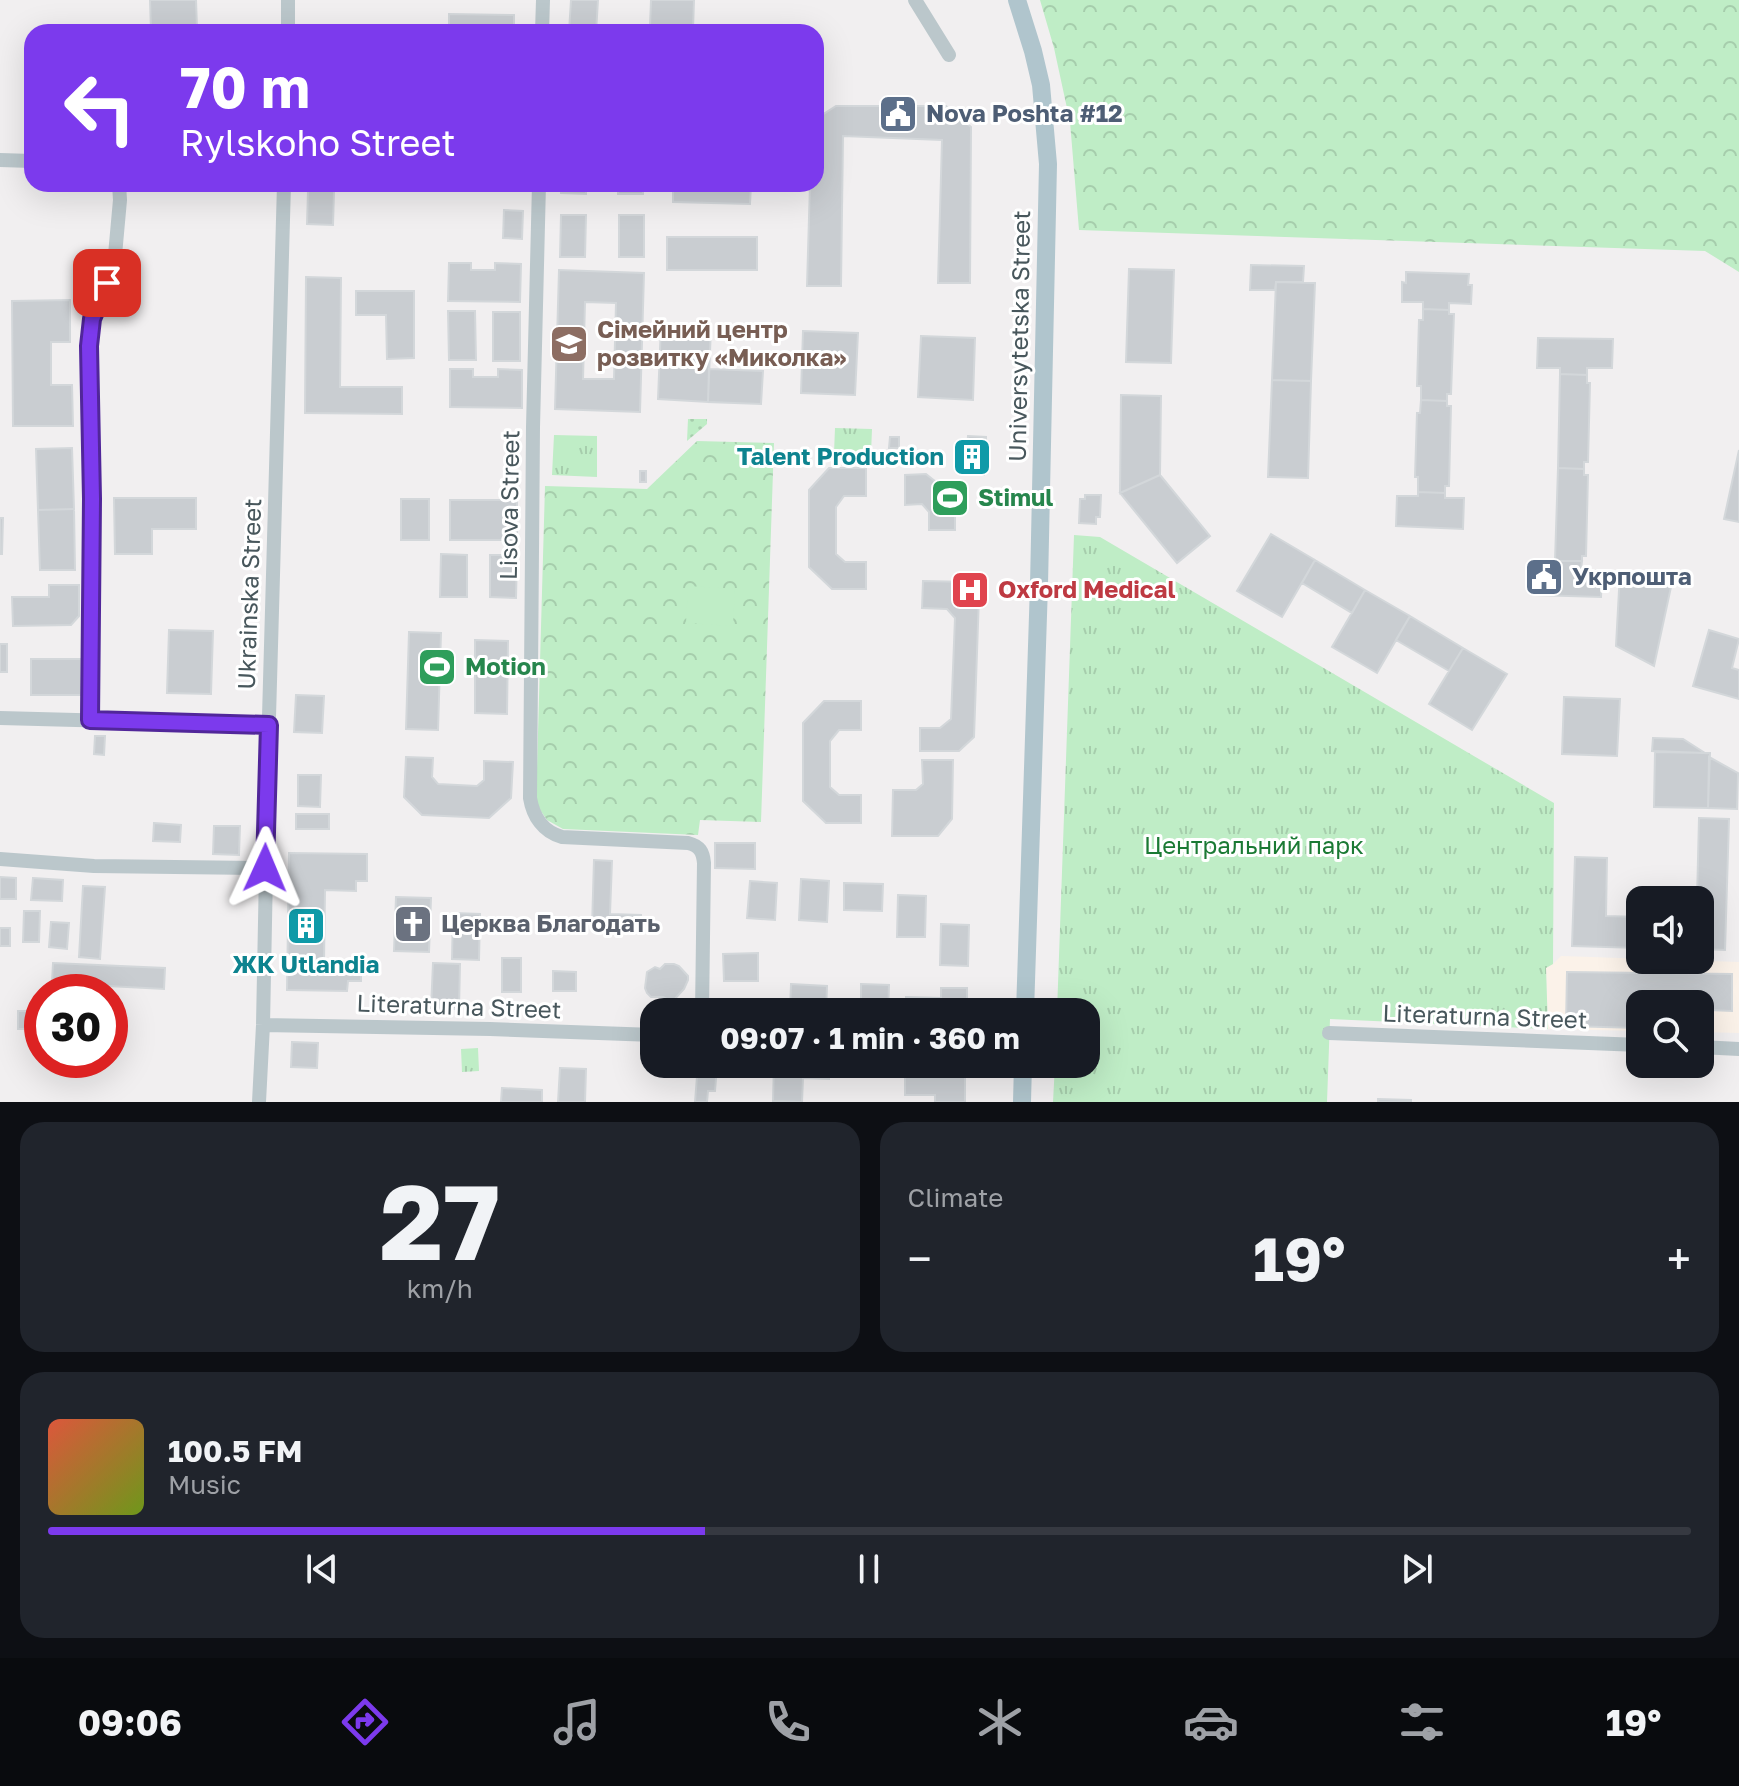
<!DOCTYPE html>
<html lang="en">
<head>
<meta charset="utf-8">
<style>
  body { margin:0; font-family:"Golos Text",sans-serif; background:#20242c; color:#f1f3f6; height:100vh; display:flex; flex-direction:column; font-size:30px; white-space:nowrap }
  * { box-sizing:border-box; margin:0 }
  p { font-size:26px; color:#9ea1a6 }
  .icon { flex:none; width:44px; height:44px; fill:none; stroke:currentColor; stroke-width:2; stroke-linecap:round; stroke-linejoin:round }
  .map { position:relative; height:1102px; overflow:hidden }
  .panel { display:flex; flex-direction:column; gap:20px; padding:20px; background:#0d0f14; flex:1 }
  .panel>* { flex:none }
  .guide { position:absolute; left:24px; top:24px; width:800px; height:168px; border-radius:24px; box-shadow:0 8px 32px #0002; background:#7c3aed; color:#fff; overflow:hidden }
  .buttons { position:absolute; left:1626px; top:886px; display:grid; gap:16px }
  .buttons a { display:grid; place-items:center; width:88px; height:88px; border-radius:16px; background:#171b24; box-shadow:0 8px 32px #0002; font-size:40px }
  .speed { position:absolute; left:24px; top:974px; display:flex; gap:16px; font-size:40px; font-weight:700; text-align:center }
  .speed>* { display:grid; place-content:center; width:104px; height:104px; border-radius:50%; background:#171b24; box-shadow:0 8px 32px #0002; line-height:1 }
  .speed .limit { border:12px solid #d22; background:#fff; color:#111 }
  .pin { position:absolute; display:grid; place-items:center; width:68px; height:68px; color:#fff; margin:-34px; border-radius:16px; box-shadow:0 4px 12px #0006 }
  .me { position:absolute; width:88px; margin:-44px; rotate:1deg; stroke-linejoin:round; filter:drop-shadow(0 0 6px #0008) }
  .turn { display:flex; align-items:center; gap:28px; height:168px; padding:0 24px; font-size:36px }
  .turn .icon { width:104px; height:104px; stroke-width:2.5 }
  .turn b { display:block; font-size:56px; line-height:68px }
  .big { font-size:60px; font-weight:700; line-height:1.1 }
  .panel .tile { flex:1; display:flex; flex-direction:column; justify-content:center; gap:12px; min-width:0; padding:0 28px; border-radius:24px; background:#20242c }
  .panel .dial { align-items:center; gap:0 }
  .dial b { font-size:104px; line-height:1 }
  .song { display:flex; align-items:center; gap:24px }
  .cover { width:96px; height:96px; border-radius:12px; background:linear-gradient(135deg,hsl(10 70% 55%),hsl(80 70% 35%)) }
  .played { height:8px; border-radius:4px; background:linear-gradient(90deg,#7c3aed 40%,#363941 40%) }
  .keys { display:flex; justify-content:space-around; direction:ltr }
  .heat { display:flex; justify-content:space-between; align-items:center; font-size:44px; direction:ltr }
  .panel .tiles { flex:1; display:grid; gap:20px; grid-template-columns:1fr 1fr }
  .tile:last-child { grid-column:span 2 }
  .trip { position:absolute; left:640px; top:998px; width:460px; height:80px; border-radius:24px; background:#171b24; box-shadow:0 8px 32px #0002; font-weight:700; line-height:80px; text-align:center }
  .tab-bar { display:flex; height:128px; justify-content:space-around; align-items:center; background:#090b0e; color:#9ea1a6 }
  .tab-bar .icon { width:56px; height:56px }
  .tab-bar .active { color:#7c3aed }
  .tab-bar b { font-size:36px; color:#f1f3f6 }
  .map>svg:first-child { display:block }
</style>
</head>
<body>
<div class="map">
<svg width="1739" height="1102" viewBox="0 0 1739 1102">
  <defs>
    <pattern id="grass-dots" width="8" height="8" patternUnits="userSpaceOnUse" patternTransform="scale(2)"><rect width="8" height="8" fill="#bfedc6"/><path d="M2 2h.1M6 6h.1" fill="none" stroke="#a6cdac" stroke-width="1.8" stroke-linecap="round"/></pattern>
    <pattern id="forest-crowns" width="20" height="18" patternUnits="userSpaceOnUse" patternTransform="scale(2)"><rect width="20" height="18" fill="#bfedc6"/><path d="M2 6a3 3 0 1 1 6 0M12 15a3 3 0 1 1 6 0" fill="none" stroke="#a6cdac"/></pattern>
    <pattern id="park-tufts" width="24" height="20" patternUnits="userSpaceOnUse" patternTransform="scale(2)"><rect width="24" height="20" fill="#bfedc6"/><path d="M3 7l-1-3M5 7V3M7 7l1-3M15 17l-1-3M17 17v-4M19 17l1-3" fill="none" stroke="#a6cdac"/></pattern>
  </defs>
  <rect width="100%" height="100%" fill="#f1eff0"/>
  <!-- commercial -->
  <path fill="#fbf2e9" d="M1561,956L1739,962V1033L1700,1032V1004H1640V1031L1548,1029L1546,967L1553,964Z"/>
  <!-- grass -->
  <path fill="url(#grass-dots)" d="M688,419H707V424L687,441Z"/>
  <!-- forest -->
  <path fill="url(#forest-crowns)" d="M1040,0H1739V272L1705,251L1079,230L1070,122L1054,48Z
    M697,441L774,443L761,822L700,820L698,835L563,829L547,820L536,804L545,486L647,489Z"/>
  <!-- park -->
  <path fill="url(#park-tufts)" d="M835,428L872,429L871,454L834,453Z
    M554,435L597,436V477L552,475Z
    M1074,535L1100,537L1554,803L1553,964L1546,968L1548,1029L1330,1019L1327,1102H1053L1055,1064H1086V1012H1057Z
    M478,1048L479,1071L462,1072L461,1049Z"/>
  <!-- pitch -->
  <path fill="#bfedc6" d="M688,586L735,589L733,626L686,623Z"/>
  <!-- building -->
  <path fill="#c9cdd1" stroke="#d3d7da" stroke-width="2" fill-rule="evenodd" d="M150,0H196L197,29L151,30Z
    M571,0H598L596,32H569Z
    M651,0H694L693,29L650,27Z
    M449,14L514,15V32H449Z
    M650,27L693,29V32H650Z
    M836,106H946L971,127L970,283H938L942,140L843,136L841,286H807L810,184H816V125L819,117Z
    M561,184H586V194L561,193Z
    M618,184H643V194H618Z
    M673,184H751L750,204L673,202Z
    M308,191H334L333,225L307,224Z
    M504,210L523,211L522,239L503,238Z
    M561,215H586L585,257H560Z
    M619,215H644V257H619Z
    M667,237H757V270H667Z
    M449,263H471V270H495V263L521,264L520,302L448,301Z
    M1251,265L1304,266L1303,282H1276L1275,290H1250Z
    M1129,269L1174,270L1171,363L1126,362Z
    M559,270L644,273L640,412L555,409ZM585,302L616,303L614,379H583Z
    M1406,272L1469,274L1468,285H1472L1471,304L1449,303V310L1423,309V302H1402V282L1406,283Z
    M306,277L341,278L340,387H402V414L305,413Z
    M1276,282L1315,283L1311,381L1272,380Z
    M356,291H414V358L387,359L386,315H356Z
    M70,300V342H51V385H72L73,426H13L12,301Z
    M1423,309L1449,310V314H1454L1451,394H1447V401L1421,400V386H1417L1419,320H1423Z
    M448,311H475L476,360H449Z
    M493,312H520V361H493Z
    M661,325L711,327L708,402L658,399Z
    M803,331L858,333L855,395L801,393Z
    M921,336L975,338L973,400L918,397Z
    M1538,338L1613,339L1612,368H1587V375L1560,374V368H1537Z
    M450,369H473V377H498V369L522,370V408L450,407Z
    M709,369L763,371L761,404L708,402Z
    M1560,374L1587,375V383H1590L1588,462H1584V469L1558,468Z
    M1272,380L1311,381L1308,478L1268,477Z
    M1121,395L1161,396L1160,475L1120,493Z
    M1421,400L1447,401V406H1451L1449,486H1445V493L1418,492V477H1415L1417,413H1420Z
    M968,436L986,437L984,475L966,474L967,459H960V450H967Z
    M890,437H899V448H889Z
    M72,448L74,509L38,510L36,449Z
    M1739,450V522L1724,519Z
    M829,468H866V496H844L836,507V554L845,562H866V589H832L809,567V490Z
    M1558,468L1584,469V475H1588L1586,556H1582V561H1555Z
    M640,471H646V482H640Z
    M926,474L955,497V530H929V512L922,504L905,505V475Z
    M1160,475L1210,536L1177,563L1120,493Z
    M1418,492L1445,493V498H1464L1463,529L1396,526L1397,496H1418Z
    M1085,495H1101L1100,517H1096V524L1079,523L1080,499H1085Z
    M114,498H196V529H152V554H115Z
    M401,499H429V540H401Z
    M450,500H517V540H450Z
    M74,509L75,570H40L38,510Z
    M0,518H3L2,554H0Z
    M1271,534L1315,560L1282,617L1237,591Z
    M441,554L467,555V597H440Z
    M490,555H517L516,598L490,597Z
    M1315,560L1365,590L1352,613L1302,583Z
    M1555,561H1582L1581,570L1602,571L1601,597L1536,595V567L1555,568Z
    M1620,572L1674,573L1654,666L1616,646Z
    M923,581L971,582L979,596L974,737L959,751H920V728H940L951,719L955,618L947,609L922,608Z
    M49,585H79V616L71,625L13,626L12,597H49Z
    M1365,590L1410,616L1377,673L1332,647Z
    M1410,616L1463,648L1449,671L1396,640Z
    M169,630L213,631L211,694L167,693Z
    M1709,630L1739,639L1732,668L1739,670V699L1693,686Z
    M409,632L441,633L438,730L406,729Z
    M475,640L508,641L507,714L475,713Z
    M0,644H7V672H0Z
    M1463,648L1507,674L1472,730L1429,704Z
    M31,659H81V695H31Z
    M296,695L324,696L322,733L294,732Z
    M1564,697L1620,699L1617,756L1562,754Z
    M824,701H861V730H839L830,741V787L839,795H861V823H826L803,801V723Z
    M95,736H105L104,755L94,754Z
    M1653,738L1683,739L1705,753L1652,751Z
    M1655,752L1710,753L1708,808L1654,807Z
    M406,757L433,758L432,777L438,784L477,786L484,780V761L513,762L511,798L489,818L422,815L404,797Z
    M1709,757L1738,773L1737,809L1708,808Z
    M922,760H953L952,819L938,836H892L893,790H916L923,784Z
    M298,775H321L320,807L298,806Z
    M296,814H329V829H296Z
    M1699,818L1729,819L1725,950L1700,949V900H1697Z
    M154,823L181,825L180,842L153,841Z
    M214,826H240L239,855L213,854Z
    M715,843H755V869L715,868Z
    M289,853L367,854V881H356V891L325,890L324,962H361V981H348L347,991L287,990Z
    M1575,857L1607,858L1606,916L1640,917V948L1572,946Z
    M594,860L612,861L610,914L641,915V929L592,927Z
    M0,877L16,878V899H0Z
    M33,878L63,880L62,901L31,900Z
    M801,879L829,881L827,922L799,920Z
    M750,881L777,883L775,920L747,918Z
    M844,883L883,884L882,911L844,910Z
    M83,886L105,887L100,959L79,957Z
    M898,895L926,896L925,937H897Z
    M396,897L431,898L429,952L394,951Z
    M24,911H40L39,942H23Z
    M453,913L480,914L479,960L452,959Z
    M51,922L69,923L67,949L49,947Z
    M941,924L969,925L968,966L940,965Z
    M0,928H10V946H0Z
    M758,953V981H724L723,954Z
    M502,958H521V992H502Z
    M53,963L165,968L164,989L52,983Z
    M433,963L460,964L459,1009H431Z
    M665,964H674L679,966L688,976V980L684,989L672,1002L663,997H651L647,993L645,988L647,972L655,967L660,969Z
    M553,971L576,972V991H553Z
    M1567,972L1732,974V1011L1709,1010L1708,1029H1700V1004H1640V1028L1566,1026Z
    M791,984L827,986L826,1012H790Z
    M861,984L889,985L888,1012H861Z
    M941,988H967V1012H906V997L941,998Z
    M18,1011H40V1029H18Z
    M292,1042L318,1043L317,1068L291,1067Z
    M698,1064L717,1066L715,1091H708L707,1102H695Z
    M774,1064H829V1079L803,1078L802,1102L773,1101Z
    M560,1068L586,1069L585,1102H558Z
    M905,1068L965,1069V1102H935V1095H905Z
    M502,1088L542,1090V1102H501Z
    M1378,1099L1411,1100V1102H1378Z"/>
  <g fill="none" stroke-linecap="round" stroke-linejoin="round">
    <!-- minor -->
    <path stroke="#bbc7cb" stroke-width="14" d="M915,0L949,55
      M288,32V0
      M542,32L543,0
      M0,160L32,161
      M539,184L533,427L530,798C533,816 543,832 562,837L688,843C700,846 703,852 704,863L702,1012
      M0,718L269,725
      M90,720L92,499L89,346L92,319L111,273L115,255L120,200L119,184
      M0,859L94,866L265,868
      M263,1025L490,1029L654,1035
      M1329,1033L1640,1045
      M1700,1047L1739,1049
      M259,1102L263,1025L269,717L284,184"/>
    <!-- major -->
    <path stroke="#b0c5cd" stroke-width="18" d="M1017,0L1033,51L1041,85L1048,164L1039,585L1025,1012
      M1022,1102L1023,1064"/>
  </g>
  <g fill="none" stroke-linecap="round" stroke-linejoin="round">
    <defs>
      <path id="route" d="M107,283L92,319L89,346L92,499L90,720L269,725L265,868"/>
    </defs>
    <!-- route casing -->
    <use href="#route" stroke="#51269a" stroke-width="20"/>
    <!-- route -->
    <use href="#route" stroke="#7c3aed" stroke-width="14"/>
  </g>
  <!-- icons -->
  <defs>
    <symbol id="civic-square" viewBox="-11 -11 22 22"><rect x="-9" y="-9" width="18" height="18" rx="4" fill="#5c6f8a" stroke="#fff"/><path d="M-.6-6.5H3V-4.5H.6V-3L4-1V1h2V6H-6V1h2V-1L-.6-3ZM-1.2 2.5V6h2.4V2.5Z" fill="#fff"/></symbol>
    <symbol id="school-square" viewBox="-11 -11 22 22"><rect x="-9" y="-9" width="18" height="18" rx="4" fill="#8d6e63" stroke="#fff"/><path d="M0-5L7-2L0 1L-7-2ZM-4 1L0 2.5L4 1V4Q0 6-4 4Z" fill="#fff"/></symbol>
    <symbol id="building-square" viewBox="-11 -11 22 22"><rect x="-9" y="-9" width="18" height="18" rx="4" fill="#0f9aa8" stroke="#fff"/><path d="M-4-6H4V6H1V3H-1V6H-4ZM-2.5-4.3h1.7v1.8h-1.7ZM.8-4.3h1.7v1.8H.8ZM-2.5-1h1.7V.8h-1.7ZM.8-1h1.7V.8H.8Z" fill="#fff"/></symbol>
    <symbol id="stadium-square" viewBox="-11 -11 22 22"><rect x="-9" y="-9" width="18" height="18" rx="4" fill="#2e9e5b" stroke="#fff"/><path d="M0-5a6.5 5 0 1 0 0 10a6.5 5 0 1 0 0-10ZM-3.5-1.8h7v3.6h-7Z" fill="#fff"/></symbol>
    <symbol id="hospital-square" viewBox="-11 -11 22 22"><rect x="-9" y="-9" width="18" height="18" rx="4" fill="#e0444e" stroke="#fff"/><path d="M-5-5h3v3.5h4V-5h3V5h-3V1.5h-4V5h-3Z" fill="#fff"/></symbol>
    <symbol id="church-square" viewBox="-11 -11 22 22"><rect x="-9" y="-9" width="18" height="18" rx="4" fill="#6b7280" stroke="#fff"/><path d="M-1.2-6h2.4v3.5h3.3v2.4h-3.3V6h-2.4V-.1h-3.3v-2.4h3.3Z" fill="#fff"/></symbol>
  </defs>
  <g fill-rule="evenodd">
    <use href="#civic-square" x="876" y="92" width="44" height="44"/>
    <use href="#school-square" x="547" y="322" width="44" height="44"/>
    <use href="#building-square" x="950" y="435" width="44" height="44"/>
    <use href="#stadium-square" x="928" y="476" width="44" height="44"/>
    <use href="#civic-square" x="1522" y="555" width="44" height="44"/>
    <use href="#hospital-square" x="948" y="568" width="44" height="44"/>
    <use href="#stadium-square" x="415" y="645" width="44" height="44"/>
    <use href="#church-square" x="391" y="902" width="44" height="44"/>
    <use href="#building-square" x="284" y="904" width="44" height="44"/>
  </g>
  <g text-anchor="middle" stroke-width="6" stroke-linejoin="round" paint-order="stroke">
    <!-- service labels -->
    <g font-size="24" font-weight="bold" fill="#4e5e75" stroke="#fff" text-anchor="start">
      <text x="926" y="122">Nova Poshta #12</text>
      <text x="1572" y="585">Укрпошта</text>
    </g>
    <!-- education labels -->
    <g font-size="24" font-weight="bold" fill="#785e54" stroke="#fff" text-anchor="start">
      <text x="597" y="338">Сімейний центр<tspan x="597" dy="28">розвитку «Миколка»</tspan></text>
    </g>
    <!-- street labels -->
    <g font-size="24" fill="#48575c" stroke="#fff">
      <text transform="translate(1020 336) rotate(-89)" y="8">Universytetska Street</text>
      <text transform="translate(510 505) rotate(-89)" y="8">Lisova Street</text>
      <text transform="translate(250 594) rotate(-88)" y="8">Ukrainska Street</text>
      <text transform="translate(459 1007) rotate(2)" y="8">Literaturna Street</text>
      <text transform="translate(1485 1017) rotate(2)" y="8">Literaturna Street</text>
    </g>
    <!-- culture labels -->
    <g font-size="24" font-weight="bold" fill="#0d838f" stroke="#fff" text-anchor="end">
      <text x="944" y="465">Talent Production</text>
      <text x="306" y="973" text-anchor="middle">ЖК Utlandia</text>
    </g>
    <!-- leisure labels -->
    <g font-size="24" font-weight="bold" fill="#27864d" stroke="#fff" text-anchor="start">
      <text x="978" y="506">Stimul</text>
      <text x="465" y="675">Motion</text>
    </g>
    <!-- health labels -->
    <g font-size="24" font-weight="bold" fill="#be3a42" stroke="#fff" text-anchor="start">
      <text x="998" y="598">Oxford Medical</text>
    </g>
    <!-- park labels -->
    <g font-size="24" fill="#1b7a34" stroke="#fff">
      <text x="1254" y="854">Центральний парк</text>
    </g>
    <!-- worship labels -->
    <g font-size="24" font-weight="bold" fill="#5b616d" stroke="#fff" text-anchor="start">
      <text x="441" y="932">Церква Благодать</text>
    </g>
  </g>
</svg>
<div class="buttons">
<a><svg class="icon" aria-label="sound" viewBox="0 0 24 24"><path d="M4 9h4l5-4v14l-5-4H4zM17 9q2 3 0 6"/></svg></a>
<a><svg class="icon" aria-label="search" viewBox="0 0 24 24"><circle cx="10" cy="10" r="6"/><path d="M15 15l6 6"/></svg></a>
</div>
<div class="speed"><div class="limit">30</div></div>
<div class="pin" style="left:107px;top:283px;background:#d93025"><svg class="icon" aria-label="arrive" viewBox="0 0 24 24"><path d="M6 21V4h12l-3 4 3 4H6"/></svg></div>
<svg class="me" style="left:265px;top:868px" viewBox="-20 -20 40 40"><path d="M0-17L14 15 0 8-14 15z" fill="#7c3aed" stroke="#fff" stroke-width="4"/></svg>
<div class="trip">09:07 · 1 min · 360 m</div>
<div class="guide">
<div class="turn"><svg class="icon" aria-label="left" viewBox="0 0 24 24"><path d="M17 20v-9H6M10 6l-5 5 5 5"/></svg><div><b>70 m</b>Rylskoho Street</div></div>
</div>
</div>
<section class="panel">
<div class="tiles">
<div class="tile dial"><b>27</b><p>km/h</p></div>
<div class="tile"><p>Climate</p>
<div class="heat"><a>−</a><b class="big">19°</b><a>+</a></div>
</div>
<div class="tile">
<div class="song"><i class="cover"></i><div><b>100.5 FM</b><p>Music</p></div></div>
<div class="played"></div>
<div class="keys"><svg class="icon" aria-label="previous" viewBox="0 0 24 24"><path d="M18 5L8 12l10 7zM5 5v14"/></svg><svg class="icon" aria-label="pause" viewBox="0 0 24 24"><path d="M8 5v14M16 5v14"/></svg><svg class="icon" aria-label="next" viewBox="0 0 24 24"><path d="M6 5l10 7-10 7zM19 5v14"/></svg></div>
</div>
</div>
</section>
<nav class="tab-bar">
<b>09:06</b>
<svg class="icon active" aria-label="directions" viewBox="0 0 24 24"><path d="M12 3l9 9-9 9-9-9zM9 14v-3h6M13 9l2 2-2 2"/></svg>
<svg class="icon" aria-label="music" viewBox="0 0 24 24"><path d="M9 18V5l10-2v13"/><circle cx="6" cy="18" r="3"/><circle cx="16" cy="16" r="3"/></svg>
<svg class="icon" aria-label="phone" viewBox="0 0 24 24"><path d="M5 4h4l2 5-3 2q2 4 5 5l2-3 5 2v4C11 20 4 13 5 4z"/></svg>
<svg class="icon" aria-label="climate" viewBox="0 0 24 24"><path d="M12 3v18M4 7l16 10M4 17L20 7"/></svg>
<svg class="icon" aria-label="car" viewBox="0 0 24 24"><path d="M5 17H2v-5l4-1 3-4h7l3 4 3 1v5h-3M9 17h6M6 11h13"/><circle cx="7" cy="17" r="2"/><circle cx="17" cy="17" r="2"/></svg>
<svg class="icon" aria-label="filters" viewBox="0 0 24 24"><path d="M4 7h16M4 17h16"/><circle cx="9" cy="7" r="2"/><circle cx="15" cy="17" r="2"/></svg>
<b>19°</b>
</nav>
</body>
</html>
